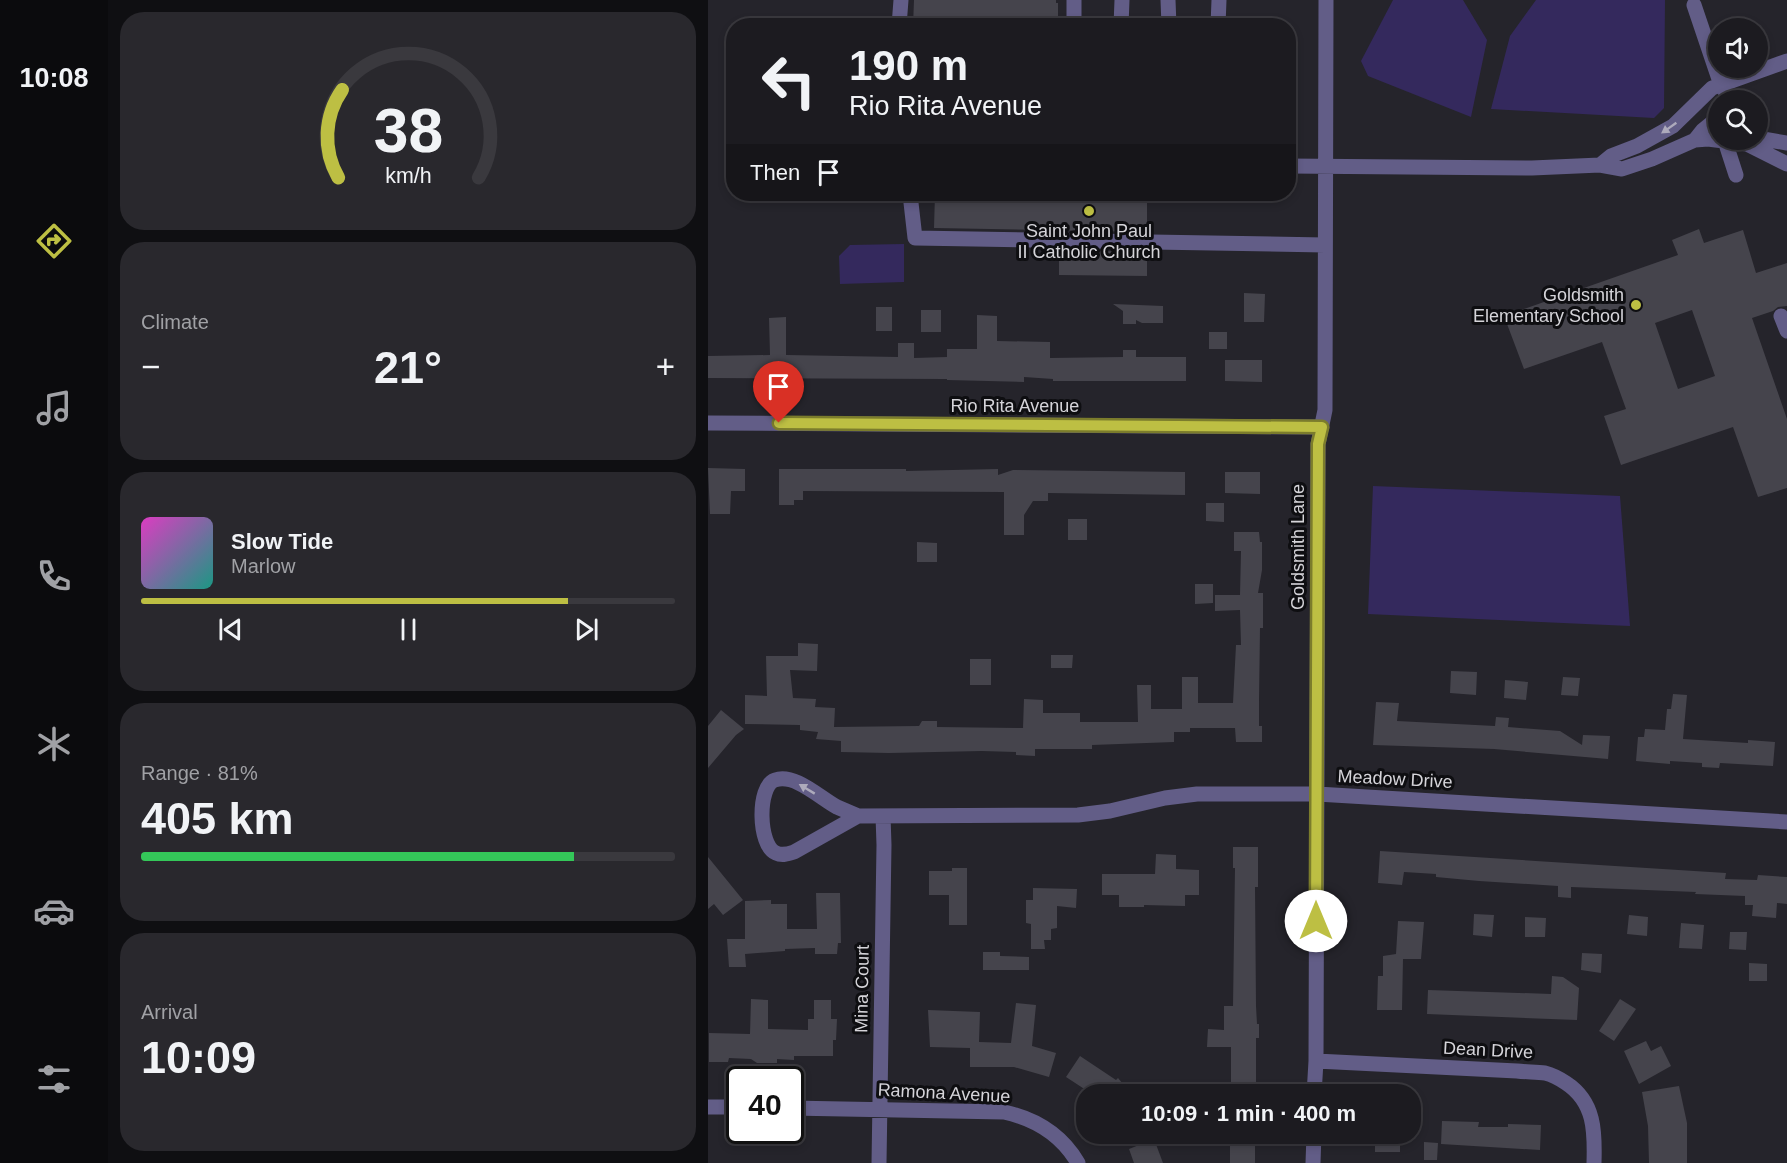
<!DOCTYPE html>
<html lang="en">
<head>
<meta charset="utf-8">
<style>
  body { margin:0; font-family:Arial,sans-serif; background:#29282d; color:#f1f3f6; height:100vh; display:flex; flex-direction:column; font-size:22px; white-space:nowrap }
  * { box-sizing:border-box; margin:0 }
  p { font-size:20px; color:#a0a1a5 }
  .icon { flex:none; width:33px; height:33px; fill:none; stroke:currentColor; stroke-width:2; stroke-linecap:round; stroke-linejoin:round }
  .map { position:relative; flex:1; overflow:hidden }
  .drawer { display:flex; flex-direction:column; gap:12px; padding:12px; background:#0f0f12; width:600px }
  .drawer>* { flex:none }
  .banner { position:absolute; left:18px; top:18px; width:570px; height:183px; border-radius:24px; box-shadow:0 3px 9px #0003,0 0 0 2px #3a393e; background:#1c1b20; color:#f1f3f6; overflow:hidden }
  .tools { position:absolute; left:1000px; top:18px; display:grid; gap:12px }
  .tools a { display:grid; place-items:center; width:60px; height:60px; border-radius:50%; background:#1c1b20; box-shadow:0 3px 9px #0003,0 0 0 2px #3a393e; font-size:30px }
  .speed { position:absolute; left:18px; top:1066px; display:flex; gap:12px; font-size:30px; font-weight:700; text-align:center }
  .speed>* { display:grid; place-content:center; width:78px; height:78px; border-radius:50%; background:#1c1b20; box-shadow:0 3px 9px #0003,0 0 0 2px #3a393e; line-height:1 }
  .speed .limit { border:3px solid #111; border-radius:9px; background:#fff; color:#111 }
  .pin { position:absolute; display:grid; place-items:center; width:51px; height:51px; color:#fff; margin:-62px -26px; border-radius:50% 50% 50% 0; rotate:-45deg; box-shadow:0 0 6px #0007 }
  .pin .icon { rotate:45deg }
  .me { position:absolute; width:66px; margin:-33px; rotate:0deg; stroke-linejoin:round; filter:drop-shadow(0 0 4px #0008) }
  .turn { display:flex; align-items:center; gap:21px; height:126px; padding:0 24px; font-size:27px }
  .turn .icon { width:78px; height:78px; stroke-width:2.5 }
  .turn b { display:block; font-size:42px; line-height:51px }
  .then { display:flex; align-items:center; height:57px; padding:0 24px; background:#0003; gap:12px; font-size:22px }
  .big { font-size:45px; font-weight:700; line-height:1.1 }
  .drawer .tile { flex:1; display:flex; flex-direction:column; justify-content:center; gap:9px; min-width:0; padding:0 21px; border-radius:24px; background:#29282d }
  .drawer .dial { align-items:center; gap:0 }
  .dial svg { height:156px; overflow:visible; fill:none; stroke:#3a393e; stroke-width:7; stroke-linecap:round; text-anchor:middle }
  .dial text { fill:#f1f3f6; stroke:none }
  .song { display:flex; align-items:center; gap:18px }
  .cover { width:72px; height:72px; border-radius:9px; background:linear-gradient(135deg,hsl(310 70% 55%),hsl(170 70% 35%)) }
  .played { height:6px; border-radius:3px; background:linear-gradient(90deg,#bdbf43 80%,#3a393e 80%) }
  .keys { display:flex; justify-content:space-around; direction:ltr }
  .heat { display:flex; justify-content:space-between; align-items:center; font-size:33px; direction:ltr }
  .charge { height:9px; border-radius:4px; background:linear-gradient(90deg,#34c759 81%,#3a393e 0) }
  .trip { position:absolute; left:368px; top:1084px; width:345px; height:60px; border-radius:24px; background:#1c1b20; box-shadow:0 3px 9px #0003,0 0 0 2px #3a393e; font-weight:700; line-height:60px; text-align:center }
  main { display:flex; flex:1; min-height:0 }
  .tabs { display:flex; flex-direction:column; width:108px; justify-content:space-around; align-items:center; background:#0b0b0d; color:#a0a1a5 }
  .tabs .icon { width:42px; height:42px }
  .tabs .active { color:#bdbf43 }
  .tabs b { font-size:27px; color:#f1f3f6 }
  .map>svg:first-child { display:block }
</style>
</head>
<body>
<main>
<nav class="tabs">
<b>10:08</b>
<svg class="icon active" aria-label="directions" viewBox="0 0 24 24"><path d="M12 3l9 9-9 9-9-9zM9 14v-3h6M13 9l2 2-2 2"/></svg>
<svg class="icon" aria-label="music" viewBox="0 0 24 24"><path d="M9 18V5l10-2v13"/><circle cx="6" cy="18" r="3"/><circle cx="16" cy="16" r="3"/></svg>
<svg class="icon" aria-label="phone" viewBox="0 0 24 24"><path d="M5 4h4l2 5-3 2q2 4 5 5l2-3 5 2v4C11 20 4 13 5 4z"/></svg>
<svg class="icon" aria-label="climate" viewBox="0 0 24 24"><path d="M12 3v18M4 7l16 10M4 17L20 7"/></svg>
<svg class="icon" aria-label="car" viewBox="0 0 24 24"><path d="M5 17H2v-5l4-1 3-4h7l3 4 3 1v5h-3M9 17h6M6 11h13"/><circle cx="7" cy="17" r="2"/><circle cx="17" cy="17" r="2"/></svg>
<svg class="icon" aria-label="filters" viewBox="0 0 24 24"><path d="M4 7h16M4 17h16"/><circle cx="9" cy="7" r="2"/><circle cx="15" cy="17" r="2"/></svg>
</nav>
<section class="drawer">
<div class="tile dial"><svg viewBox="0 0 100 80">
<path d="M14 69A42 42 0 1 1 86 69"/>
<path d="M14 69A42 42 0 0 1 16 24" stroke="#bdbf43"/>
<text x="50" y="56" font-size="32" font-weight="700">38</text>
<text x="50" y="72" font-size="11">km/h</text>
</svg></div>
<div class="tile"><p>Climate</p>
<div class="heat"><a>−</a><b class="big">21°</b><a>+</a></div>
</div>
<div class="tile">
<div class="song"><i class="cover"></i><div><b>Slow Tide</b><p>Marlow</p></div></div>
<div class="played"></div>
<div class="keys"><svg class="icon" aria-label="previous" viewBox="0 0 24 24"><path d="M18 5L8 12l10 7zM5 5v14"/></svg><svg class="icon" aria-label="pause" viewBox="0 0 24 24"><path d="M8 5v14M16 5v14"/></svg><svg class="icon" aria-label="next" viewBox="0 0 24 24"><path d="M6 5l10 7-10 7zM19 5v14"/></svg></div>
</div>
<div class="tile"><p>Range · 81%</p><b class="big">405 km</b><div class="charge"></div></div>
<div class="tile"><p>Arrival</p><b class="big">10:09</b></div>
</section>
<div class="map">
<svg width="1079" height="1163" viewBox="0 0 1079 1163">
  <rect width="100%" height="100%" fill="#25242b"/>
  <!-- green -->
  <path fill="#34295d" d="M685,0H755L779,40L763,117L660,76L653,61Z
    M828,0H957L956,108L946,118L783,109L802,36Z
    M196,244V282L132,284L131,256L142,245Z
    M665,486L912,496L922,626L660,614Z"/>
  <!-- building -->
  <path fill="#45444c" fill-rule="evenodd" d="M206,0H348V3H350V26H205Z
    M227,194H439V232L226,228Z
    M991,229L996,243L1035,230L1048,273L1079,263V306L1070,307L1065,311L1044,318L1079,419V488L1050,497L1025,427L913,465L896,416L918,409L894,342L816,369L796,316L970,255L964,240ZM984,310L1007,376L970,389L947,323Z
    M389,251L439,252V276L351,275V256L389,257Z
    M536,293L557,294L556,322H536Z
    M405,304L455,306V323H434L428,320V324H415V311Z
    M168,307H184V331H168Z
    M213,310H233V332H213Z
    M269,315L289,316V341L342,342V358L415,357V350H428V357H478V381H345V379L316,377V382L239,380V379L0,378V356L62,355L61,318L78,317V355L190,357V343H206V358L239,357V349H269Z
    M501,332H519V349H501Z
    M517,360H554V382L517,381Z
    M0,468L37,469V491H23L22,514H2Z
    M71,469H198V471L290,469V475L305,470L477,472V495L340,493V501H325L316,515V535H296V492L95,491V500H86V505H71Z
    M517,472H552V494L517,493Z
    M498,503H516V522L498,521Z
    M360,519H379V540H360Z
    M526,532H551L552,542H554V570L550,593H555V628H552L551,701V726H554V742H528L527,728H482V732H466V742L384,745V749H327V756L308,755V752L274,751L181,753L133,752V741L108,739L110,732L92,730V725L37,724V695L59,696L58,656H90V643L110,644L109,671L82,670L85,698L108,699L107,707L127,708L126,727L211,726L214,721H229V727L315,728L316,699L335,700V713H372V722H430L429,685H443V709H474V677H490V703H525L528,645H533L532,610L507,611V595H532L533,551H526Z
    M209,542L229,543V562H209Z
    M487,584H505V603L487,604Z
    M343,655H365L364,668H343Z
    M262,659H283V685H262Z
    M743,671L769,672L768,695L742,693Z
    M855,677L872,678L870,696L853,695Z
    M797,680L820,682L818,700L796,698Z
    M965,694L979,695L975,739L1040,743V740L1067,742L1065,766L1012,763L1011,768L994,767V763L962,761V764L928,761L930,737H936L937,729L957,730L959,709H963Z
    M668,702L691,703L689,721L787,726L788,717L801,718L800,727L852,731L874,745L875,735L902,736L900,759L786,749L665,745Z
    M13,710L36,729L28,735L0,768V726Z
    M525,847H550V887H547L548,1006L549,1024H551V1038H548V1085H523V1047H499L500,1029L516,1030V1006H525L527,868H525Z
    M672,851L1018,873L1017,879L1049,880L1050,875L1079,877V904L1069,903L1068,918L1044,916L1045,905H1037V896L987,894L988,892L863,887V898L850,897V886L771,881L728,877V874L696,872L694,885L670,883Z
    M448,854L468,855V869L491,870V895H477V906L436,905V907H411V895H394V874H447Z
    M0,857L35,900L15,915L6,904L0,909Z
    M244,868H259V925H241V895H221V871H244Z
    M325,888L369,889L368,908L349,906V928L343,929V940H336L337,949H323V924L318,923V900H325Z
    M108,893H132L133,943H130L129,954H107V948L77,949V951L37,954L38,967H21L19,939H37V901L63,900V904H79V929H109Z
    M766,914L786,915L784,937L765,935Z
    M921,915L940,917L939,936L919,934Z
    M817,917L838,918L837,937H817Z
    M690,921L716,922L713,959H695L694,1010H669L670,976H675V956L688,954Z
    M973,923L996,925L994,949L971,948Z
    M1022,932H1039L1038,950L1021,949Z
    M275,952H292V956L321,957V970H275Z
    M874,953L894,954L893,973L873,970Z
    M1041,963L1059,964V981H1041Z
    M844,976L855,977L871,988L869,1020L719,1014L720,990L843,994Z
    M43,999L60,1000V1029L100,1030V1019H106V1000H123V1019H129L128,1040H125V1056H86V1060L69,1059V1063H49L43,1059L21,1058L20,1062H1V1033L42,1034Z
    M912,999L928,1009L906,1041L891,1031Z
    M308,1003L328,1005L324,1046L348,1053L341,1077L306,1067H262V1048L222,1047L220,1010L272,1012L271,1042L303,1043Z
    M938,1041L943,1051L953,1046L963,1066L931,1084L916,1051Z
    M372,1056L408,1080L410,1078L424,1095H403L392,1084L384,1094L358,1077Z
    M971,1086L979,1123V1163H941L940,1126L934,1092Z
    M734,1121L771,1122L770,1127H800V1124L833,1125L832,1150L733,1144Z
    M667,1134H692V1152H667Z
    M446,1139L455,1163H426L421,1149Z
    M716,1142L730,1143L729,1160H716Z
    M522,1145H547V1163H522Z"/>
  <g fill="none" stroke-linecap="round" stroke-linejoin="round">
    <!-- minor -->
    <path stroke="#625d87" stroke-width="15" d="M460,0L461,26
      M986,5L1013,85
      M191,26L193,0
      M366,26V0
      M413,26L414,0
      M510,26L511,0
      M1016,84L1019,100
      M987,140L995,130L1011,117
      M1017,141L1028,175
      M1039,144L1079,164
      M892,165L903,156L929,146L965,126L1004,88L1079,61
      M580,166L824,168L892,165L914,169L944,159L987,140L1000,139L1039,144L1055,139L1079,143
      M202,194L207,238L617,245
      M1073,316L1079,331
      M0,423L614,427
      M150,816L86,852C80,854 74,856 68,853C50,846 49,786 67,780C87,773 112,798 129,807C136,810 143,813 150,816L370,815L402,811L457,798L489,794H609L1079,822
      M608,1061L809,1071C818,1072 828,1072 837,1073C845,1075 852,1079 858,1083C887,1102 887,1132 886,1163
      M606,1095L608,1061L610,444L617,410L618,0
      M0,1107H32
      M82,1108L296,1112C328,1119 353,1134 370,1163
      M171,1163L176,845L175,816
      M605,1163L606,1134"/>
  </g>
  <!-- one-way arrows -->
  <defs><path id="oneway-solid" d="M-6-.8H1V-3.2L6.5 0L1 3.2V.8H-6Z" transform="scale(1.5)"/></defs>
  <g fill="#adaabc">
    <use href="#oneway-solid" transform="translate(961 128) rotate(145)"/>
    <use href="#oneway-solid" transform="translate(99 789) rotate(-149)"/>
  </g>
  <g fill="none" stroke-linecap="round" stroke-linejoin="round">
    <defs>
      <path id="route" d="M71,423L614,427L610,444L608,921"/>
    </defs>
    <!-- route casing -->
    <use href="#route" stroke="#7b7c2c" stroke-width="15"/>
    <!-- route -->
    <use href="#route" stroke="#bdbf43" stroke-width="10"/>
  </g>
  <!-- markers -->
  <g fill="#bdbf43" stroke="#0e0e11" stroke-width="2">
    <circle cx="381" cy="211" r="6"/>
    <circle cx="928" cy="305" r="6"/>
  </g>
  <g text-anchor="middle" stroke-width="6" stroke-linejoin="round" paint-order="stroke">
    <!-- poi labels -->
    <g font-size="18" fill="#d5d4d9" stroke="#0e0e11">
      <text x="381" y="237">Saint John Paul<tspan x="381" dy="21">II Catholic Church</tspan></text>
      <text x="916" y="301" text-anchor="end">Goldsmith<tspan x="916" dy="21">Elementary School</tspan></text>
    </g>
    <!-- street labels -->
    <g font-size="18" fill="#d5d4d9" stroke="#0e0e11">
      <text x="307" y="412">Rio Rita Avenue</text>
      <text transform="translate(590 547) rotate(-90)" y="6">Goldsmith Lane</text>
      <text transform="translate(687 779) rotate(3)" y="6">Meadow Drive</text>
      <text transform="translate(154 989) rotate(-89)" y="6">Mina Court</text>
      <text transform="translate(780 1050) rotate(3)" y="6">Dean Drive</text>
      <text transform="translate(236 1093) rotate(3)" y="6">Ramona Avenue</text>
    </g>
  </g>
</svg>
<div class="tools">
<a><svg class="icon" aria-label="sound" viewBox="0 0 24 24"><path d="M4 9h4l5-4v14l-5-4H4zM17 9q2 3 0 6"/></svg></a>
<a><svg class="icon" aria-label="search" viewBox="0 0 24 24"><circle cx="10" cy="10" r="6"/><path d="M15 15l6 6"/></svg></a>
</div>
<div class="speed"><div class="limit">40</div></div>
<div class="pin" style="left:71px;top:423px;background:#d93025"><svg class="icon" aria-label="arrive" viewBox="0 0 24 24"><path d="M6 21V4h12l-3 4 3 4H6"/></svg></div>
<svg class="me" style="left:608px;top:921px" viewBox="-20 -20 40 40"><circle r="19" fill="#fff"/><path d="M0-13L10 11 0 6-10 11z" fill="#bdbf43"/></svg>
<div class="trip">10:09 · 1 min · 400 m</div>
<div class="banner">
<div class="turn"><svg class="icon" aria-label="left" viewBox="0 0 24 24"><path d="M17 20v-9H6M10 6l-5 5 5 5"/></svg><div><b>190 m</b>Rio Rita Avenue</div></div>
<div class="then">Then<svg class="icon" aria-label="arrive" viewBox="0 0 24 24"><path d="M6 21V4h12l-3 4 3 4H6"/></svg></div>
</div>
</div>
</main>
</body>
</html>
